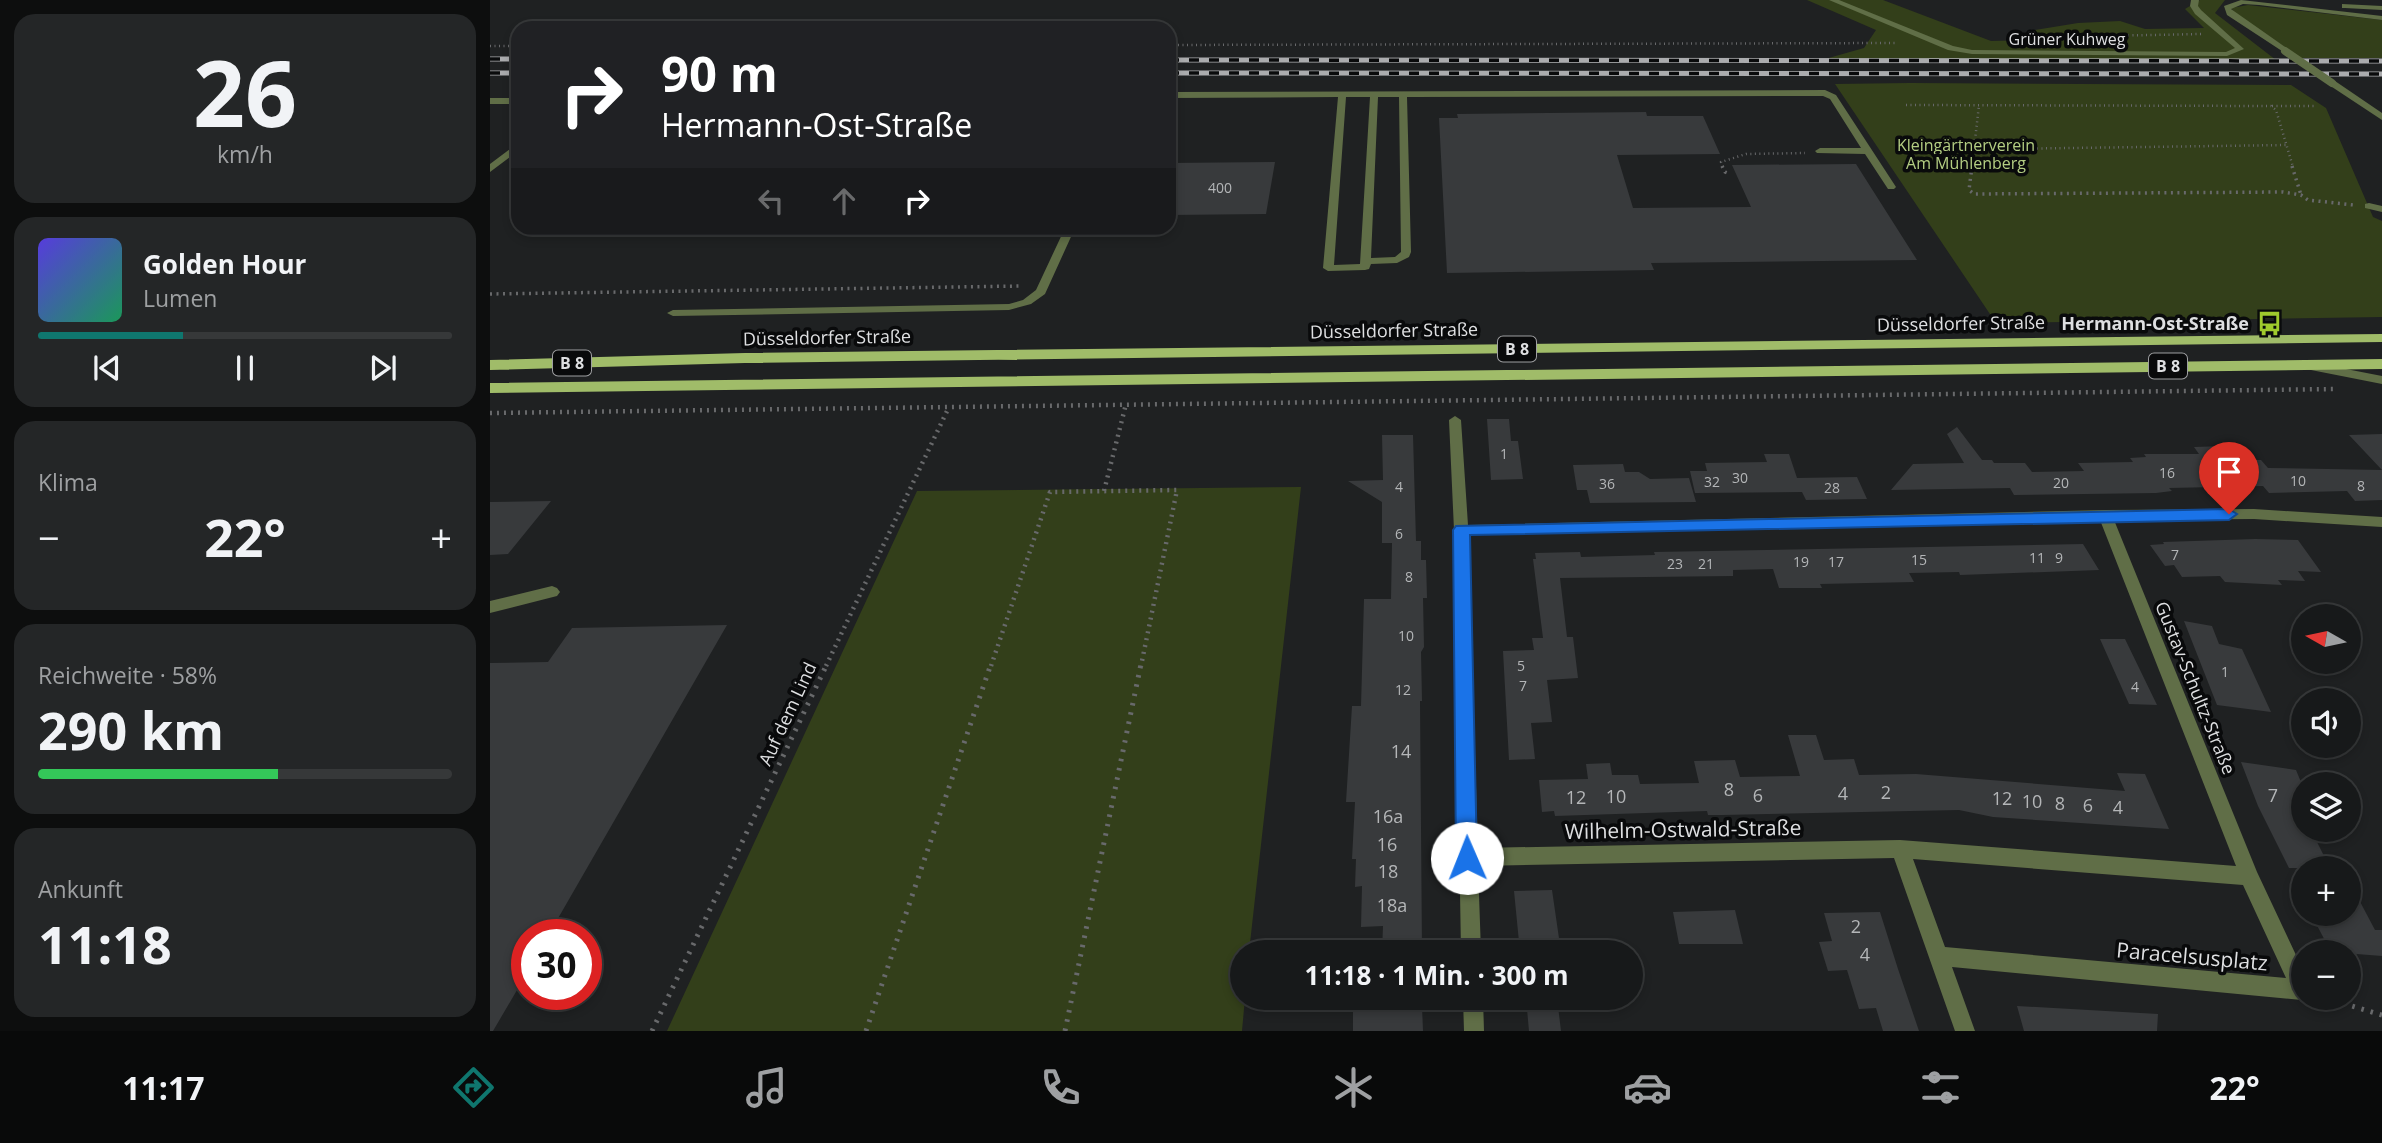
<!DOCTYPE html>
<html lang="de">
<head>
<meta charset="utf-8">
<style>
  body { margin:0; font-family:"Open Sans",sans-serif; background:#242627; color:#f1f3f6; height:100vh; display:flex; flex-direction:column; font-size:26px; white-space:nowrap }
  * { box-sizing:border-box; margin:0 }
  p { font-size:23px; color:#9ea0a2 }
  .icon { flex:none; width:38px; height:38px; fill:none; stroke:currentColor; stroke-width:2; stroke-linecap:round; stroke-linejoin:round }
  .map { position:relative; flex:1; overflow:hidden }
  .sheet { display:flex; flex-direction:column; gap:14px; padding:14px; background:#0d0e0e; width:490px }
  .sheet>* { flex:none }
  .hud { position:absolute; left:21px; top:21px; width:665px; height:214px; border-radius:21px; box-shadow:0 4px 10px #0003,0 0 0 2px #363839; background:#202124; color:#fff; overflow:hidden }
  .needle { width:46px; rotate:279deg }
  .controls { position:absolute; left:1801px; top:604px; display:grid; gap:14px }
  .controls a { display:grid; place-items:center; width:70px; height:70px; border-radius:50%; background:#17191a; box-shadow:0 4px 10px #0003,0 0 0 2px #363839; font-size:35px }
  .speed { position:absolute; left:21px; top:919px; display:flex; gap:14px; font-size:35px; font-weight:700; text-align:center }
  .speed>* { display:grid; place-content:center; width:91px; height:91px; border-radius:50%; background:#17191a; box-shadow:0 4px 10px #0003,0 0 0 2px #363839; line-height:1 }
  .speed .limit { border:10px solid #d22; background:#fff; color:#111 }
  .pin { position:absolute; display:grid; place-items:center; width:60px; height:60px; color:#fff; margin:-72px -30px; border-radius:50% 50% 50% 0; rotate:-45deg; box-shadow:0 0 7px #0007 }
  .pin .icon { rotate:45deg }
  .me { position:absolute; width:77px; margin:-38px; rotate:359deg; stroke-linejoin:round; filter:drop-shadow(0 0 5px #0008) }
  .turn { display:flex; align-items:center; gap:24px; height:147px; padding:0 35px; font-size:32px }
  .turn .icon { width:91px; height:91px; stroke-width:2.5 }
  .turn b { display:block; font-size:49px; line-height:60px }
  .lanes { display:flex; align-items:center; height:66px; padding:0 35px; background:#0003; justify-content:center; gap:35px; direction:ltr }
  .lanes .off { opacity:.35 }
  .big { font-size:52px; font-weight:700; line-height:1.1 }
  .sheet .tile { flex:1; display:flex; flex-direction:column; justify-content:center; gap:10px; min-width:0; padding:0 24px; border-radius:21px; background:#242627 }
  .sheet .dial { align-items:center; gap:0 }
  .dial b { font-size:91px; line-height:1 }
  .song { display:flex; align-items:center; gap:21px }
  .cover { width:84px; height:84px; border-radius:10px; background:linear-gradient(135deg,hsl(250 70% 55%),hsl(150 70% 35%)) }
  .played { height:7px; border-radius:4px; background:linear-gradient(90deg,#0f766e 35%,#363839 35%) }
  .keys { display:flex; justify-content:space-around; direction:ltr }
  .heat { display:flex; justify-content:space-between; align-items:center; font-size:38px; direction:ltr }
  .charge { height:10px; border-radius:5px; background:linear-gradient(90deg,#34c759 58%,#363839 0) }
  .trip { position:absolute; left:740px; top:940px; width:413px; height:70px; border-radius:35px; background:#17191a; box-shadow:0 4px 10px #0003,0 0 0 2px #363839; font-weight:700; line-height:70px; text-align:center }
  .tabs { display:flex; height:112px; justify-content:space-around; align-items:center; background:#090a0a; color:#9ea0a2 }
  .tabs .icon { width:49px; height:49px }
  .tabs .on { color:#0f766e }
  .tabs b { font-size:32px; color:#f1f3f6 }
  main { display:flex; flex:1; min-height:0 }
  .map>svg:first-child { display:block }
</style>
</head>
<body>
<main>
<section class="sheet">
<div class="tile dial"><b>26</b><p>km/h</p></div>
<div class="tile">
<div class="song"><i class="cover"></i><div><b>Golden Hour</b><p>Lumen</p></div></div>
<div class="played"></div>
<div class="keys"><svg class="icon" aria-label="previous" viewBox="0 0 24 24"><path d="M18 5L8 12l10 7zM5 5v14"/></svg><svg class="icon" aria-label="pause" viewBox="0 0 24 24"><path d="M8 5v14M16 5v14"/></svg><svg class="icon" aria-label="next" viewBox="0 0 24 24"><path d="M6 5l10 7-10 7zM19 5v14"/></svg></div>
</div>
<div class="tile"><p>Klima</p>
<div class="heat"><a>−</a><b class="big">22°</b><a>+</a></div>
</div>
<div class="tile"><p>Reichweite · 58%</p><b class="big">290 km</b><div class="charge"></div></div>
<div class="tile"><p>Ankunft</p><b class="big">11:18</b></div>
</section>
<div class="map">
<svg width="1892" height="1031" viewBox="0 0 1892 1031">
  <rect width="100%" height="100%" fill="#1f2122"/>
  <!-- green -->
  <path fill="#333f1a" d="M1317,0H1393L1501,41L1544,40L1545,30L1588,23L1630,21L1655,29L1714,28L1695,9L1710,0H1750H1735L1725,13L1786,60L1335,59L1374,48L1386,30Z
    M1758,5L1892,20V58H1811L1746,14L1741,8Z
    M1420,83L1801,85L1836,108L1883,217L1892,221V317L1506,323L1345,84Z
    M811,487L759,952H752V998H755L752,1031H177L427,491Z"/>
  <!-- building -->
  <path fill="#383a3c" d="M1156,112L1157,116H1213L1230,154L1127,155L1143,208L1261,207L1242,165L1366,164L1427,260L1161,263L1164,270L957,273L949,118H968L967,114Z
    M785,162L776,214L679,215V163Z
    M997,419H1019L1021,441H1028L1033,479L1001,480Z
    M1467,427L1492,460H1502L1504,463H1535L1542,472L1594,471L1588,463L1643,462L1640,458L1656,457L1654,454H1709L1704,447L1735,446L1747,460H1771L1778,468L1892,470L1859,435L1892,434V500L1865,501L1857,491L1779,493L1773,486L1679,488L1682,491L1666,493L1524,495L1520,488L1401,490L1423,464L1474,463L1457,434Z
    M892,435H923L926,541H931V560H936L937,598H933L934,647L931,652L932,701H930L932,952H892L893,926L871,927L872,886L865,887L866,859H862L865,802H856L862,706H871L874,599H901L902,543H892V502L858,481L893,480Z
    M1274,454H1299L1307,478L1367,477L1377,499L1316,500L1312,492L1205,493L1200,471H1217L1215,463L1277,462Z
    M1133,464L1135,472H1149L1160,479L1199,478L1206,502L1100,503L1097,490H1087L1083,465Z
    M61,501L18,554L0,555V502Z
    M1765,539L1808,540L1831,572L1808,571L1815,581L1788,580L1792,585L1735,582L1730,576L1692,577L1684,565L1675,566L1660,545L1674,544L1673,542Z
    M1593,544L1609,570L1470,575L1469,572L1419,573L1424,582L1330,584L1332,588H1289L1283,569L1243,570V576L1070,578L1077,637H1083L1088,678L1057,680L1062,722L1041,723L1045,759L1019,760L1013,651L1044,650L1042,638H1053L1043,559H1046L1045,553L1090,552L1091,557L1165,555L1164,552Z
    M1694,621L1722,626L1729,644L1752,649L1781,712L1727,705Z
    M237,625L59,934H37V973L3,1031H0V663L58,662L82,628Z
    M1610,639H1635L1667,705L1639,704Z
    M1298,735H1326L1334,760L1364,759L1369,775L1426,774L1635,791L1627,773L1655,774L1679,829L1503,817L1469,810L1232,815H1218L1217,811L1065,816L1064,811L1052,812L1049,780L1098,779L1096,764L1120,763L1122,775H1148L1150,784L1209,783L1204,761L1245,760L1250,777L1310,776Z
    M1751,762L1806,770L1813,787V835L1824,836L1840,868H1799L1768,806Z
    M1858,879L1885,930H1892V956L1841,952L1821,914H1858Z
    M1062,890L1071,952H1030L1024,891Z
    M1245,910L1253,944H1189L1183,912Z
    M1390,912L1408,969L1429,1031H1393L1386,1008L1369,1009L1357,970L1338,971L1329,942L1342,941L1334,913Z
    M1036,998H1067L1071,1031H1039Z
    M932,1006L933,1031H863V1011L884,1010V1007Z
    M1527,1006L1668,1014L1667,1031H1534Z"/>
  <g fill="none" stroke-linecap="round" stroke-linejoin="round">
    <!-- path-far3 -->
    <path stroke="#68696b" stroke-width="2.5" stroke-dasharray="1 3.5" stroke-linecap="butt" d="M1611,36L1711,34
      M679,45L1406,43
      M0,46H28
      M1416,105L1781,106L1786,110L1803,167
      M1782,106H1826
      M1439,150L1796,145
      M1233,167L1231,162L1256,154L1315,153
      M1482,167L1489,105"/>
    <!-- path-far2 -->
    <path stroke="#68696b" stroke-width="3.5" stroke-dasharray="2 4.5" stroke-linecap="butt" d="M1232,166L1235,172L1240,174
      M1482,166L1479,190L1484,194L1793,192L1811,195L1818,200L1864,205
      M1802,166L1811,195
      M0,294L531,286"/>
    <!-- path-far1 -->
    <path stroke="#68696b" stroke-width="4.5" stroke-dasharray="2 5" stroke-linecap="butt" d="M0,413L1846,389
      M614,491L636,404
      M336,666L458,409
      M501,666L560,492L687,490L651,666"/>
    <!-- path -->
    <path stroke="#68696b" stroke-width="5" stroke-dasharray="2.5 7" stroke-linecap="butt" d="M1835,998L1892,1015
      M162,1031L337,664
      M376,1031L501,664
      M575,1031L651,664"/>
    <!-- service -->
    <path fill="#606e47" fill-rule="evenodd" d="M1335,90L1346,95L1406,187L1404,189H1398L1375,154L1327,153L1325,151L1330,148H1371L1340,99L1333,96L917,97L921,252L919,257L907,263L881,264L879,269L875,270L838,271L833,268L848,97L679,98V92ZM856,97H880L870,264L844,265ZM888,97H909L911,252L905,257L881,258Z
      M0,98H28V104H0Z
      M28,143V151L0,172V164Z
      M1879,203L1892,206V212L1875,208V204Z
      M575,228H585L555,294L541,304L519,310L183,316L177,313L183,310L519,304L533,300L546,290Z
      M62,586L67,588L70,592L67,596L0,613V601Z"/>
    <!-- minor -->
    <path fill="#606e47" fill-rule="evenodd" d="M1339,0H1349L1463,46L1482,50L1736,52L1745,48L1705,14L1700,6L1701,0H1709L1708,6L1711,10L1754,49L1737,56L1482,54L1458,50Z
      M1751,0L1892,16V20L1769,5L1753,4L1741,9L1798,49L1799,51L1795,53L1737,15L1734,6Z
      M1852,4L1892,6V10L1855,8H1852Z
      M1839,81H1845L1892,113V120L1839,85Z
      M965,416L971,420L978,525L1615,510L1764,509L1892,517V527L1764,519L1624,520L1767,872L1813,970V998H1818L1812,1000L1462,967L1485,1031H1465L1404,858L988,866L991,952H971L964,530L959,420ZM1610,520L1746,866L1410,840L988,848L978,535ZM1423,859L1753,885L1796,978L1455,947Z
      M973,998H993L994,1031H974Z"/>
    <!-- tertiary -->
    <path fill="#606e47" fill-rule="evenodd" d="M1820,362L1892,376V384L1816,369L1814,366L1816,363Z"/>
    <!-- primary -->
    <path fill="#a0bc69" fill-rule="evenodd" d="M1892,334V342L255,363L0,370V360L255,353Z
      M1892,359V369L0,393V383Z"/>
    <defs>
      <path id="rail" d="M0,59H28
        M679,60L1892,61
        M0,73H28
        M679,73L1892,74"/>
    </defs>
    <!-- rail casing -->
    <use href="#rail" stroke="#abacae" stroke-width="5"/>
    <!-- rail -->
    <use href="#rail" stroke="#090a0b" stroke-width="3.5" stroke-dasharray="10" stroke-linecap="butt"/>
    <!-- minor-bridge -->
    <path stroke="#606e47" stroke-width="8" d="M1795,51L1842,83"/>
  </g>
  <!-- route -->
  <path fill="#1a73e8" stroke="#114b97" stroke-width="2" d="M1739,509L1747,514L1739,520L980,535L987,858L984,865L977,867L969,865L966,858L963,530L966,526Z"/>
  <!-- icons -->
  <defs>
    <symbol id="bus-bare" viewBox="-9 -9 18 18"><path d="M-5-6H5V4H4V6H2V4H-2V6H-4V4H-5ZM-3.5-4V0h7V-4ZM-3.5 1.2v1.5H-2V1.2ZM2 1.2v1.5H3.5V1.2Z" fill="#9fca2d" stroke="#090a0b" stroke-width="2.5" paint-order="stroke"/></symbol>
  </defs>
  <g fill-rule="evenodd">
    <use href="#bus-bare" x="1762" y="306" width="35" height="35"/>
  </g>
  <g text-anchor="middle" stroke-width="7" stroke-linejoin="round" paint-order="stroke">
    <!-- number labels -->
    <g font-size="14" fill="#b4b6b8">
      <text x="730" y="193">400</text>
      <text x="1014" y="459">1</text>
      <text x="1677" y="478">16</text>
      <text x="1250" y="483">30</text>
      <text x="1808" y="486">10</text>
      <text x="1222" y="487">32</text>
      <text x="1571" y="488">20</text>
      <text x="1117" y="489">36</text>
      <text x="1871" y="491">8</text>
      <text x="909" y="492">4</text>
      <text x="1342" y="493">28</text>
      <text x="909" y="539">6</text>
      <text x="1685" y="560">7</text>
      <text x="1547" y="563">11</text>
      <text x="1569" y="563">9</text>
      <text x="1429" y="565">15</text>
      <text x="1311" y="567">19</text>
      <text x="1346" y="567">17</text>
      <text x="1185" y="569">23</text>
      <text x="1216" y="569">21</text>
      <text x="919" y="582">8</text>
      <text x="916" y="641">10</text>
      <text x="1031" y="671">5</text>
      <text x="1735" y="677">1</text>
      <text x="1033" y="691">7</text>
      <text x="1645" y="692">4</text>
      <text x="913" y="695">12</text>
    </g>
    <!-- far-street labels -->
    <g font-size="16" fill="#dedfe1" stroke="#090a0b">
      <text x="1577" y="45">Grüner Kuhweg</text>
    </g>
    <!-- far-park labels -->
    <g font-size="16" fill="#b4ce83" stroke="#090a0b">
      <text x="1476" y="151">Kleingärtnerverein<tspan x="1476" dy="18">Am Mühlenberg</tspan></text>
    </g>
    <!-- shield labels -->
    <g fill="#090a0b" stroke="#9e9fa1" stroke-width="2">
      <rect x="1008" y="336.5" width="38" height="25" rx="5"/>
      <rect x="63" y="350.5" width="38" height="25" rx="5"/>
      <rect x="1659" y="353.5" width="38" height="25" rx="5"/>
    </g>
    <g font-size="16" font-weight="bold" fill="#dedfe1">
      <text x="1027" y="355">B 8</text>
      <text x="82" y="369">B 8</text>
      <text x="1678" y="372">B 8</text>
    </g>
    <!-- street labels -->
    <g font-size="18" fill="#dedfe1" stroke="#090a0b">
      <text transform="translate(1471 324) rotate(-1)" y="6">Düsseldorfer Straße</text>
      <text transform="translate(904 331) rotate(-1)" y="6">Düsseldorfer Straße</text>
      <text transform="translate(337 338) rotate(-1)" y="6">Düsseldorfer Straße</text>
      <text transform="translate(1705 688) rotate(68)" y="6">Gustav-Schultz-Straße</text>
      <text transform="translate(298 714) rotate(-65)" y="6">Auf dem Lind</text>
    </g>
    <!-- poi labels -->
    <g font-size="18" font-weight="bold" fill="#dedfe1" stroke="#090a0b" text-anchor="end">
      <text x="1759" y="330">Hermann-Ost-Straße</text>
    </g>
    <!-- near-number labels -->
    <g font-size="18" fill="#b4b6b8">
      <text x="911" y="758">14</text>
      <text x="1239" y="796">8</text>
      <text x="1396" y="799">2</text>
      <text x="1353" y="800">4</text>
      <text x="1268" y="802">6</text>
      <text x="1783" y="802">7</text>
      <text x="1126" y="803">10</text>
      <text x="1086" y="804">12</text>
      <text x="1512" y="805">12</text>
      <text x="1542" y="808">10</text>
      <text x="1570" y="810">8</text>
      <text x="1598" y="812">6</text>
      <text x="1628" y="814">4</text>
      <text x="898" y="823">16a</text>
      <text x="897" y="851">16</text>
      <text x="898" y="878">18</text>
      <text x="902" y="912">18a</text>
      <text x="1366" y="933">2</text>
      <text x="1375" y="961">4</text>
    </g>
    <!-- near-street labels -->
    <g font-size="21" fill="#dedfe1" stroke="#090a0b">
      <text transform="translate(1193 830) rotate(-1)" y="7">Wilhelm-Ostwald-Straße</text>
      <text transform="translate(1702 957) rotate(5)" y="7">Paracelsusplatz</text>
    </g>
  </g>
</svg>
<div class="controls">
<a><svg class="needle" viewBox="-14 -14 28 28"><path d="M0-13l5 13h-10z" fill="#e53935"/><path d="M0 13l5-13h-10z" fill="#9ea0a2"/></svg></a>
<a><svg class="icon" aria-label="sound" viewBox="0 0 24 24"><path d="M4 9h4l5-4v14l-5-4H4zM17 9q2 3 0 6"/></svg></a>
<a><svg class="icon" aria-label="layers" viewBox="0 0 24 24"><path d="M12 4l9 5-9 5-9-5zM3 14l9 5 9-5"/></svg></a>
<a>+</a>
<a>−</a>
</div>
<div class="speed"><div class="limit">30</div></div>
<div class="pin" style="left:1739px;top:514px;background:#d93025"><svg class="icon" aria-label="arrive" viewBox="0 0 24 24"><path d="M6 21V4h12l-3 4 3 4H6"/></svg></div>
<svg class="me" style="left:977px;top:858px" viewBox="-20 -20 40 40"><circle r="19" fill="#fff"/><path d="M0-13L10 11 0 6-10 11z" fill="#1a73e8"/></svg>
<div class="trip">11:18 · 1 Min. · 300 m</div>
<div class="hud">
<div class="turn"><svg class="icon" aria-label="right" viewBox="0 0 24 24"><path d="M7 20v-9h11M14 6l5 5-5 5"/></svg><div><b>90 m</b>Hermann-Ost-Straße</div></div>
<div class="lanes"><svg class="icon off" aria-label="left" viewBox="0 0 24 24"><path d="M17 20v-9H6M10 6l-5 5 5 5"/></svg><svg class="icon off" aria-label="ahead" viewBox="0 0 24 24"><path d="M12 20V5M6 11l6-6 6 6"/></svg><svg class="icon" aria-label="right" viewBox="0 0 24 24"><path d="M7 20v-9h11M14 6l5 5-5 5"/></svg></div>
</div>
</div>
</main>
<nav class="tabs">
<b>11:17</b>
<svg class="icon on" aria-label="directions" viewBox="0 0 24 24"><path d="M12 3l9 9-9 9-9-9zM9 14v-3h6M13 9l2 2-2 2"/></svg>
<svg class="icon" aria-label="music" viewBox="0 0 24 24"><path d="M9 18V5l10-2v13"/><circle cx="6" cy="18" r="3"/><circle cx="16" cy="16" r="3"/></svg>
<svg class="icon" aria-label="phone" viewBox="0 0 24 24"><path d="M5 4h4l2 5-3 2q2 4 5 5l2-3 5 2v4C11 20 4 13 5 4z"/></svg>
<svg class="icon" aria-label="climate" viewBox="0 0 24 24"><path d="M12 3v18M4 7l16 10M4 17L20 7"/></svg>
<svg class="icon" aria-label="car" viewBox="0 0 24 24"><path d="M5 17H2v-5l4-1 3-4h7l3 4 3 1v5h-3M9 17h6M6 11h13"/><circle cx="7" cy="17" r="2"/><circle cx="17" cy="17" r="2"/></svg>
<svg class="icon" aria-label="filters" viewBox="0 0 24 24"><path d="M4 7h16M4 17h16"/><circle cx="9" cy="7" r="2"/><circle cx="15" cy="17" r="2"/></svg>
<b>22°</b>
</nav>
</body>
</html>
